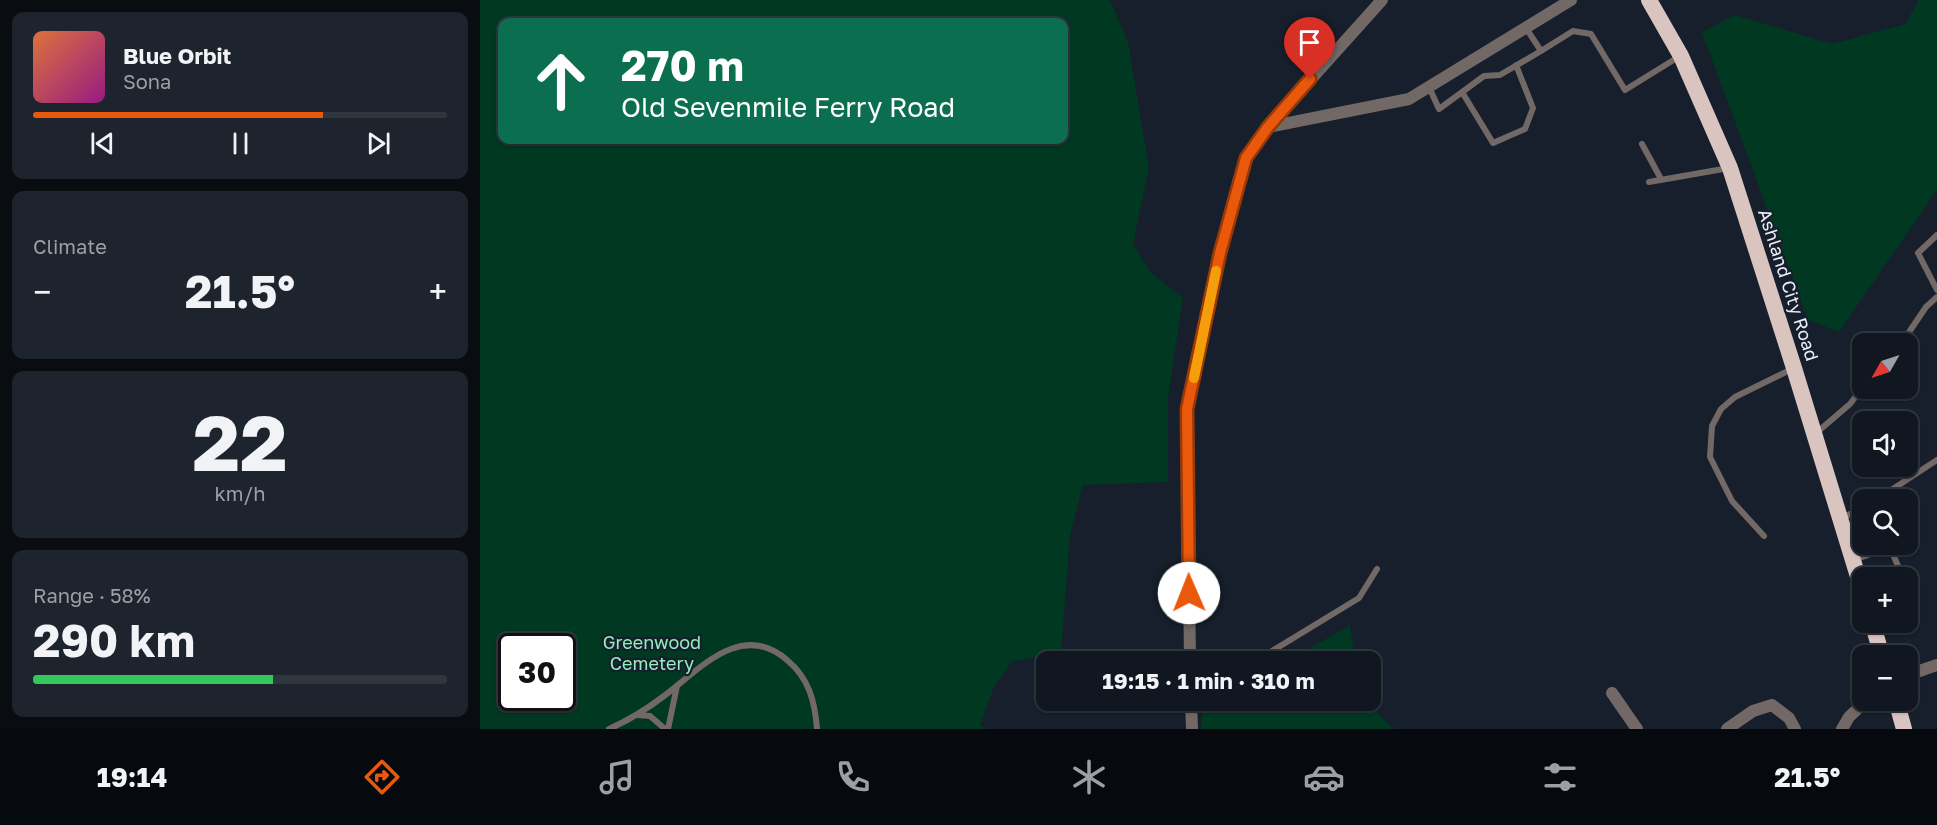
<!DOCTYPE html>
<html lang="en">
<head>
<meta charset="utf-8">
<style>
  body { margin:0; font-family:"Golos Text",sans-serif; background:#1e242d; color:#f1f3f6; height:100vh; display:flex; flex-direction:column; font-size:22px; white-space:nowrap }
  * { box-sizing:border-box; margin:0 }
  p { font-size:20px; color:#9c9fa5 }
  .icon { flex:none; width:33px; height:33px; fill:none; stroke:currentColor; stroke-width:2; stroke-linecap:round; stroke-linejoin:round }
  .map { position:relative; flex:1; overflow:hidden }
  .drawer { display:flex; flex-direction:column; gap:12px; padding:12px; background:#090d12; width:480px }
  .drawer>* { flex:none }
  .top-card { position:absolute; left:18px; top:18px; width:570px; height:126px; border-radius:12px; box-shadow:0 2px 4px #0004,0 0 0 2px #30363e; background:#0b6e4f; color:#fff; overflow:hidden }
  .needle { width:39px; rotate:231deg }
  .buttons { position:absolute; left:1372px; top:333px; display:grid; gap:12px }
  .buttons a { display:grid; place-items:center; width:66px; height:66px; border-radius:12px; background:#101720; box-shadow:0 2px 4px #0004,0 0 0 2px #30363e; font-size:30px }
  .speed { position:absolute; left:18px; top:633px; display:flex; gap:12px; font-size:30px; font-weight:700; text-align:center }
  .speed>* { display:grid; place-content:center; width:78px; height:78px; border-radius:50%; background:#101720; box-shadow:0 2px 4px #0004,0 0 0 2px #30363e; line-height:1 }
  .speed .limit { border:3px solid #111; border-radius:9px; background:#fff; color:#111 }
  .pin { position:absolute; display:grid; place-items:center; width:51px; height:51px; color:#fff; margin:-62px -26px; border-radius:50% 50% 50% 0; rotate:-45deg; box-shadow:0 0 6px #0007 }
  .pin .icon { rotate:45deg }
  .me { position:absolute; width:66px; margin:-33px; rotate:359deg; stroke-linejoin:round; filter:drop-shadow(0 0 4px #0008) }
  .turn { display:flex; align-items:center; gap:21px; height:126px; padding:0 24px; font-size:27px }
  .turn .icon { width:78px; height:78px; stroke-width:2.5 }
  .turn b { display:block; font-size:42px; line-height:51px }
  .big { font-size:45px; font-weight:700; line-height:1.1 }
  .drawer .card { flex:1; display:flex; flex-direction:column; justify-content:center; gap:9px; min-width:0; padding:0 21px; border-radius:12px; background:#1e242d }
  .drawer .dial { align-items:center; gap:0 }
  .dial b { font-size:78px; line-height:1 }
  .song { display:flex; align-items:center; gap:18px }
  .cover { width:72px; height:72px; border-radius:9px; background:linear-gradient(135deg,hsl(20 70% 55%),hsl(310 70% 35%)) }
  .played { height:6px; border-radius:3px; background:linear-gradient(90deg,#ea580c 70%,#30363e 70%) }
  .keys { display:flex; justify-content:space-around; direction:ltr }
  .heat { display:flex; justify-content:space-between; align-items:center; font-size:33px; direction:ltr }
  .charge { height:9px; border-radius:4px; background:linear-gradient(90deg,#34c759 58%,#30363e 0) }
  .trip { position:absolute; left:556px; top:651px; width:345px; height:60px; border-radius:12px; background:#101720; box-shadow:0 2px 4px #0004,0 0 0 2px #30363e; font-weight:700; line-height:60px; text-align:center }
  .tab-bar { display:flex; height:96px; justify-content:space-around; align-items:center; background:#06090d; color:#9c9fa5 }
  .tab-bar .icon { width:42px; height:42px }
  .tab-bar .on { color:#ea580c }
  .tab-bar b { font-size:27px; color:#f1f3f6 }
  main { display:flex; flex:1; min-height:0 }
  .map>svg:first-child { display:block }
</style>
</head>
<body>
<main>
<section class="drawer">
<div class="card">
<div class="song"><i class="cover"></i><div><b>Blue Orbit</b><p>Sona</p></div></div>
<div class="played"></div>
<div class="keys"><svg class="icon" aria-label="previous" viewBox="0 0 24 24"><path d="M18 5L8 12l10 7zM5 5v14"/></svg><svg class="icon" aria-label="pause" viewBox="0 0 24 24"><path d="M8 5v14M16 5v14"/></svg><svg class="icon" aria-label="next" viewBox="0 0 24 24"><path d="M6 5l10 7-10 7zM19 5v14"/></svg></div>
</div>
<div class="card"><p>Climate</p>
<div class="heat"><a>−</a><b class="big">21.5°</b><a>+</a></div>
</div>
<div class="card dial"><b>22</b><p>km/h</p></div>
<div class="card"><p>Range · 58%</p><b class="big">290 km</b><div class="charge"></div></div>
</section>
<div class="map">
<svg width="1457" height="729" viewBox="0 0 1457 729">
  <rect width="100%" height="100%" fill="#161f2b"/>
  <!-- green -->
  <path fill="#003822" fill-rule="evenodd" d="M0,0H630L648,42L669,167L653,244L670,272L703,298L688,397V482L603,485L590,535L581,654L532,661L514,687L500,725L507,729H0ZM22,22H584V140H22ZM32,646H82V698H32Z
    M1439,0H1457V190L1359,332L1328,320L1222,32L1255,15L1352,44L1425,24Z
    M870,625L875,661H808Z
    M743,700L891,701L895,709L913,729H721L722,713Z"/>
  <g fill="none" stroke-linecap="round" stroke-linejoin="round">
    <!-- service -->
    <path stroke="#726967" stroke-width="6" d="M1046,28L1061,51L1093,31L1111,34L1145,90L1200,56
      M949,87L959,109L1004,76L1020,75L1061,51
      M982,92L1013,143L1045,129L1053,108L1036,65
      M1162,144L1181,179
      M1169,182L1249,168
      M1457,235L1438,253L1457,290
      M1421,344L1446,307L1457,297
      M1335,434L1370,404L1383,387
      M1396,500L1457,460
      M1361,519L1383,507
      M1284,536L1252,501L1230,457L1232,426L1241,409L1255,397L1314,368
      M1374,560L1410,547L1423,578
      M774,662L879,598L897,569
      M158,715L170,716L185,729
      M129,729C149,720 167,709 184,696C219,670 261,620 307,660C329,678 335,702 337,729
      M188,729L197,686"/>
    <!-- minor -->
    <path stroke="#726967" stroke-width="12" d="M788,127L929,99L1091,0
      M710,662L707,409L740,253L766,158L788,127L902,0
      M1132,693L1157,729
      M711,700L712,729
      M1247,729L1273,711L1292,705L1309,718L1315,729
      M1362,729L1369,717L1387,700"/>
    <!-- tertiary -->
    <path stroke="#726967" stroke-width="12" d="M1428,675L1457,665"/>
    <!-- trunk -->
    <path stroke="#dac4c0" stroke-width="16" d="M1169,0L1201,56L1250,168L1314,368L1383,593
      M1392,622L1402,656
      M1416,700L1424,729"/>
  </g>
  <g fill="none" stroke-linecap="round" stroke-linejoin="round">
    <defs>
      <path id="route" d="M709,593L707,409L740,253L766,158L788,127L830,79"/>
    </defs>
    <!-- route casing -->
    <use href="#route" stroke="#983908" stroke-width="15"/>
    <!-- route -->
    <use href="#route" stroke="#ea580c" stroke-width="10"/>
    <!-- slow -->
    <path stroke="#f59e0b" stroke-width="10" d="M714,378L736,271"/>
  </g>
  <g text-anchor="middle" stroke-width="4.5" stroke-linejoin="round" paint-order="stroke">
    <!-- street labels -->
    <g font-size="18" fill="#e8eef7" stroke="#161f2b">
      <text transform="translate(1308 285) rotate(72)" y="6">Ashland City Road</text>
    </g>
    <!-- park labels -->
    <g font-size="18" fill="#94eec0" stroke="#161f2b">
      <text x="172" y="649">Greenwood<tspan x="172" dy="21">Cemetery</tspan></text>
    </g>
  </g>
</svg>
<div class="buttons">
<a><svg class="needle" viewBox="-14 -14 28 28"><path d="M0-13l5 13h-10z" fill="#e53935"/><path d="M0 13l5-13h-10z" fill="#9c9fa5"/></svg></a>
<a><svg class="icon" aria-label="sound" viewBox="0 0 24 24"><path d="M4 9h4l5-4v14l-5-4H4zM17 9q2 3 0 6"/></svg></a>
<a><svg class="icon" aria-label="search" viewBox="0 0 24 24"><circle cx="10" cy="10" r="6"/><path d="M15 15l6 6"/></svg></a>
<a>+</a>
<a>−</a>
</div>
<div class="speed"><div class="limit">30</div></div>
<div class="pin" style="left:830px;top:79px;background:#d93025"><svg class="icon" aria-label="arrive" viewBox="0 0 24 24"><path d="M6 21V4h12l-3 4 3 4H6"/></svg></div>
<svg class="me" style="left:709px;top:593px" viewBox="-20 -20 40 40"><circle r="19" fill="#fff"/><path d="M0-13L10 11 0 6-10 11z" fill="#ea580c"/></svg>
<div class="trip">19:15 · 1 min · 310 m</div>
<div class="top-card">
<div class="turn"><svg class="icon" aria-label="ahead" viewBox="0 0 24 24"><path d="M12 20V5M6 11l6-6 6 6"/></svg><div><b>270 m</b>Old Sevenmile Ferry Road</div></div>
</div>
</div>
</main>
<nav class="tab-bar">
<b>19:14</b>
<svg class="icon on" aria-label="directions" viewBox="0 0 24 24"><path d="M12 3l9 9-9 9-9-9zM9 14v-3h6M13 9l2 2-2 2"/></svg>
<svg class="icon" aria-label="music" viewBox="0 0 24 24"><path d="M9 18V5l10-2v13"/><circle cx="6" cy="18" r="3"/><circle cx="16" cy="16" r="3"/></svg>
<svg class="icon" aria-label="phone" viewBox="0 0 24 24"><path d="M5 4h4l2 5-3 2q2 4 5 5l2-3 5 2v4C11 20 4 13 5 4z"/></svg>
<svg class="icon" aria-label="climate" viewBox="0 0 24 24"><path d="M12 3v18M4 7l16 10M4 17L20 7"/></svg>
<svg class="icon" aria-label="car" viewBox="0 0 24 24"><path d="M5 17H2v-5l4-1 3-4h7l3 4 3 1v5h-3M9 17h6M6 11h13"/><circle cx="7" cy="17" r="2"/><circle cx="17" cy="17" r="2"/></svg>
<svg class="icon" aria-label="filters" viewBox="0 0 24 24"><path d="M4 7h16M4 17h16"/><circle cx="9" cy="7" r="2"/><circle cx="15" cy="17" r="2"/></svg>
<b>21.5°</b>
</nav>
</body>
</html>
